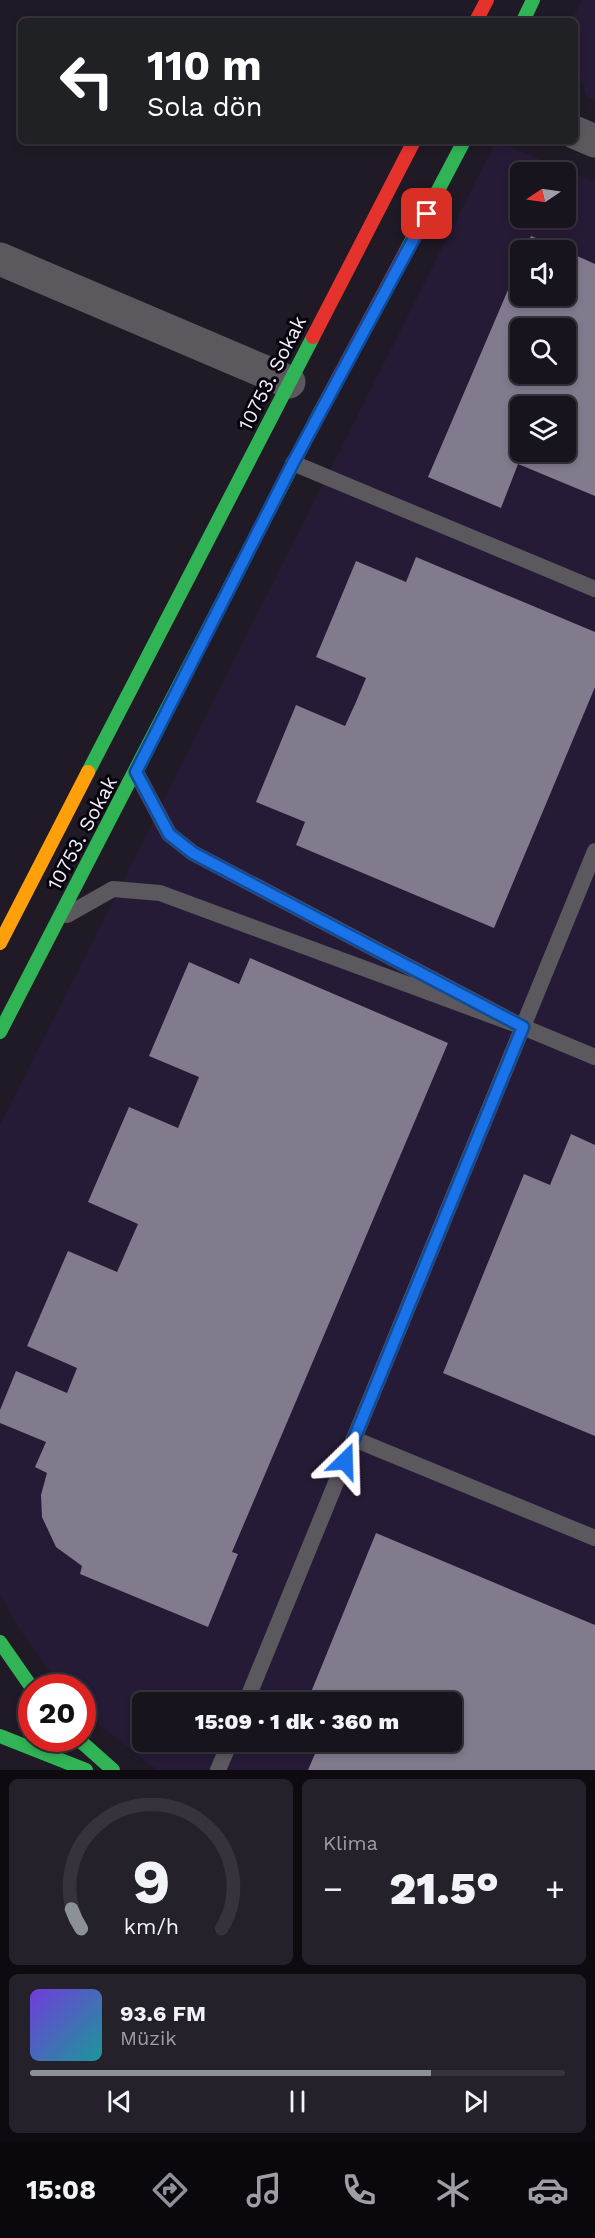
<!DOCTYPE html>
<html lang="tr">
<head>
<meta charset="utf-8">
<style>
  body { margin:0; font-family:"Work Sans",sans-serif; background:#25212a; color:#f1f3f6; height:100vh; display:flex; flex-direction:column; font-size:22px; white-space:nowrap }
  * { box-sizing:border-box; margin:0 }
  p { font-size:20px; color:#9f9ea4 }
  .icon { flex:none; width:33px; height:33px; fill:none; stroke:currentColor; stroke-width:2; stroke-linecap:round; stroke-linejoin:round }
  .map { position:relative; height:1770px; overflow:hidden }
  .panel { display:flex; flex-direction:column; gap:9px; padding:9px; background:#0d0b10; flex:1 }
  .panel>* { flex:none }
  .guide { position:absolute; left:18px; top:18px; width:560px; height:126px; border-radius:9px; box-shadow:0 3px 9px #0003,0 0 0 2px #36333b; background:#202124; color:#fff; overflow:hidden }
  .needle { width:39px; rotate:257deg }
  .controls { position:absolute; left:510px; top:162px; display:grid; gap:12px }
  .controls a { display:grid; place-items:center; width:66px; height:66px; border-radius:9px; background:#18141d; box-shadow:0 3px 9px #0003,0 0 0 2px #36333b; font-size:30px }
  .speed { position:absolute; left:18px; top:1674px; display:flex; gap:12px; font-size:30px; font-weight:700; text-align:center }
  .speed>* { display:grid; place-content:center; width:78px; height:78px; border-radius:50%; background:#18141d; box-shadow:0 3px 9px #0003,0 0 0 2px #36333b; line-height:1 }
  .speed .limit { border:9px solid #d22; background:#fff; color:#111 }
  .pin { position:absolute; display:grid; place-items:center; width:51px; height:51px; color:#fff; margin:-26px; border-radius:12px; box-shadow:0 3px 9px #0006 }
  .me { position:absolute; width:66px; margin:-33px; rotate:22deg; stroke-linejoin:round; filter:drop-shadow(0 0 4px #0008) }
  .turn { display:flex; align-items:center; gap:21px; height:126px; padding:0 30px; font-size:27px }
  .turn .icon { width:78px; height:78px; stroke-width:2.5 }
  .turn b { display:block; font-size:42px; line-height:51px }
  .big { font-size:45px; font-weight:800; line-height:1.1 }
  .panel .widget { flex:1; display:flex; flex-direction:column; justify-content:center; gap:9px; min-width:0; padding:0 21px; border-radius:9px; background:#25212a }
  .panel .dial { align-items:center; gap:0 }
  .dial svg { height:156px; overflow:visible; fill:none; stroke:#36333b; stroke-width:7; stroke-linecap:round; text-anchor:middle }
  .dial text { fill:#f1f3f6; stroke:none }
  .song { display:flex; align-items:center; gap:18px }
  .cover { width:72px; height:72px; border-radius:9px; background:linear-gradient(135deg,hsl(260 70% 55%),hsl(180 70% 35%)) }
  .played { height:6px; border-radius:3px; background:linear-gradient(90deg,#8c9099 75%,#36333b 75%) }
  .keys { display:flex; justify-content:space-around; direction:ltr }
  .heat { display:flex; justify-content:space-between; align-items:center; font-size:33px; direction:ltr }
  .panel .tiles { flex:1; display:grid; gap:9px; grid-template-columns:1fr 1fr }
  .widget:last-child { grid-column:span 2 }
  .trip { position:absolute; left:132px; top:1692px; width:330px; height:60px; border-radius:9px; background:#18141d; box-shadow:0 3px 9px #0003,0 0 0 2px #36333b; font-weight:800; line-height:60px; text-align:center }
  .dock { display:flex; height:96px; justify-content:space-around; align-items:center; background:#0a080c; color:#9f9ea4 }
  .dock .icon { width:42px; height:42px }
  .dock .active { color:#8c9099 }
  .dock b { font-size:27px; color:#f1f3f6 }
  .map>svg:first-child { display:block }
</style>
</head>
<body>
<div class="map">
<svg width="595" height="1770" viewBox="0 0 595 1770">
  <rect width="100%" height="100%" fill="#201a27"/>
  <!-- built -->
  <path fill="#261b36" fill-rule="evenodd" d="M582,0H595V100L586,96L575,57L574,21H571Z
    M496,141L595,182V1770H157L91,1718L83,1708L82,1688L64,1687L51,1673L20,1630L0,1595V1125ZM520,172H566V218H520ZM520,250H566V296H520ZM520,328H566V374H520ZM520,406H566V452H520ZM142,1702H452V1742H142Z"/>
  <!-- building -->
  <path fill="#827a8d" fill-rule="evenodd" d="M531,236L565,250H525Z
    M566,251L595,264V496L518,464L501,508L428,477L520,262V296H566ZM520,328H566V374H520ZM520,406H566V452H520Z
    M416,557L595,632V687L494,928L296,845L305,822L256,802L296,705L345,726L356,702L366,678L316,657L356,561L406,582Z
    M250,958L448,1043L232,1552L238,1554L208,1627L80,1574L82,1566L56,1547L42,1517L41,1495L47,1473L35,1467L46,1442L0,1423V1410L16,1371L67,1393L77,1368L27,1346L68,1251L117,1272L138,1224L88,1202L129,1107L178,1128L199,1077L149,1056L189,962L239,984Z
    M571,1134L595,1145V1436L443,1373L524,1174L550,1185Z
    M376,1533L595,1625V1770H308L320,1742H452V1702H307Z"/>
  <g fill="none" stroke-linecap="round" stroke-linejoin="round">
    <!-- lane -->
    <path stroke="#5b585e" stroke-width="16" d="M293,463L595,589
      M67,915L113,889L160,893L523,1027L193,853L169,834L136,772
      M523,1027L595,1057
      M354,1439L595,1538
      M246,1702L595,851
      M218,1770L230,1742"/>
    <!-- street -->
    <path stroke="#5b585e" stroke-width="33" d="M574,132L595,141
      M0,259L289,382"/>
    <!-- fast -->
    <path stroke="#30b455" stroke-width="14" d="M523,21L533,0
      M406,251L464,141
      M88,772L313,337
      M0,1032L321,410
      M0,1642L32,1688
      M0,1736L86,1770
      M77,1738L113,1770"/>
    <!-- slow -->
    <path stroke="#ff9f0a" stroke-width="14" d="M0,943L88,772"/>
    <!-- jam -->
    <path stroke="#e5322d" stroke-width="14" d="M476,21L487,0
      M313,337L414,141
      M321,410L406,251"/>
  </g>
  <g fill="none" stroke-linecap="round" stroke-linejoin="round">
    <defs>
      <path id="route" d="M345,1461L523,1027L193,853L169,834L136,772L293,463L427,214"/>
    </defs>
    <!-- route casing -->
    <use href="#route" stroke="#114b97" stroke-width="15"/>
    <!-- route -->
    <use href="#route" stroke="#1a73e8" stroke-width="10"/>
  </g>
  <g text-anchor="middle" stroke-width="6" stroke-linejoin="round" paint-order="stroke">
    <!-- street labels -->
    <g font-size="20" fill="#f5f0fd" stroke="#07040d">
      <text transform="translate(272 373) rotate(-63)" y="7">10753. Sokak</text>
      <text transform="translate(82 833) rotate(-62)" y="7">10753. Sokak</text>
    </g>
  </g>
</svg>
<div class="controls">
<a><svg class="needle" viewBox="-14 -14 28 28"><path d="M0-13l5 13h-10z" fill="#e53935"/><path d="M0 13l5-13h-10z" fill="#9f9ea4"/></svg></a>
<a><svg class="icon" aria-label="sound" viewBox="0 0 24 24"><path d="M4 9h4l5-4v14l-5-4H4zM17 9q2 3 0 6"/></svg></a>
<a><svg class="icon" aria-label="search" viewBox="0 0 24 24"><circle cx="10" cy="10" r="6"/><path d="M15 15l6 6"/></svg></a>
<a><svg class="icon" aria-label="layers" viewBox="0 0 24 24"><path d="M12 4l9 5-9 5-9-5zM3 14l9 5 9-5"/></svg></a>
</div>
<div class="speed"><div class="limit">20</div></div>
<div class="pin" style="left:427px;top:214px;background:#d93025"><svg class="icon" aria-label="arrive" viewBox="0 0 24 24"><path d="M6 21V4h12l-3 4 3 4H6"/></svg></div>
<svg class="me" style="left:345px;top:1461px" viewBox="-20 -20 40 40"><path d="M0-17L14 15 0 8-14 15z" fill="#1a73e8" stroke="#fff" stroke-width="4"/></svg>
<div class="trip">15:09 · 1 dk · 360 m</div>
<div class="guide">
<div class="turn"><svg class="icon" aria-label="left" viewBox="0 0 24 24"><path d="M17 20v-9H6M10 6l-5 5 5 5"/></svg><div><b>110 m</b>Sola dön</div></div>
</div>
</div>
<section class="panel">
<div class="tiles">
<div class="widget dial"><svg viewBox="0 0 100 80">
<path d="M14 69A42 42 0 1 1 86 69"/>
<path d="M14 69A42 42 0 0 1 9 59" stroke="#8c9099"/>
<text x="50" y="56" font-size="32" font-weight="700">9</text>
<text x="50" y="72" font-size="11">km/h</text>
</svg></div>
<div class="widget"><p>Klima</p>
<div class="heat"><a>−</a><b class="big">21.5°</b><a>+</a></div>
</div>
<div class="widget">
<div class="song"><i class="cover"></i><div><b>93.6 FM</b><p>Müzik</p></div></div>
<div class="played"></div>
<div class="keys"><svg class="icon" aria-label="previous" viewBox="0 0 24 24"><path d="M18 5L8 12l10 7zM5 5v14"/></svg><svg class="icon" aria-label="pause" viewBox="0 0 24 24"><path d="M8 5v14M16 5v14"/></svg><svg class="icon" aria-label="next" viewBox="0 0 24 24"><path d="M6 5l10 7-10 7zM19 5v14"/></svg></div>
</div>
</div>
</section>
<nav class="dock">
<b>15:08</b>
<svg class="icon active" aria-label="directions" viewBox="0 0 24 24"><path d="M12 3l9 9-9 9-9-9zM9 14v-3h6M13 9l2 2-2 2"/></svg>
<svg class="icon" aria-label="music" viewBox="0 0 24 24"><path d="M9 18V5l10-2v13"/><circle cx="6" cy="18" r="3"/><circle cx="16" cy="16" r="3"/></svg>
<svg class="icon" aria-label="phone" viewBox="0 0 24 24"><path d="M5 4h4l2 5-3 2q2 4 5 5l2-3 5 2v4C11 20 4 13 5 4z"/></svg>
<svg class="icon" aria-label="climate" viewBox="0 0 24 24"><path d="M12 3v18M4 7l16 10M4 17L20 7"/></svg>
<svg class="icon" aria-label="car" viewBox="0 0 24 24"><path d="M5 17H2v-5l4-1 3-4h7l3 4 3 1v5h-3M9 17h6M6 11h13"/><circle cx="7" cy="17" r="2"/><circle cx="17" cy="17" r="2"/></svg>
</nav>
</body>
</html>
